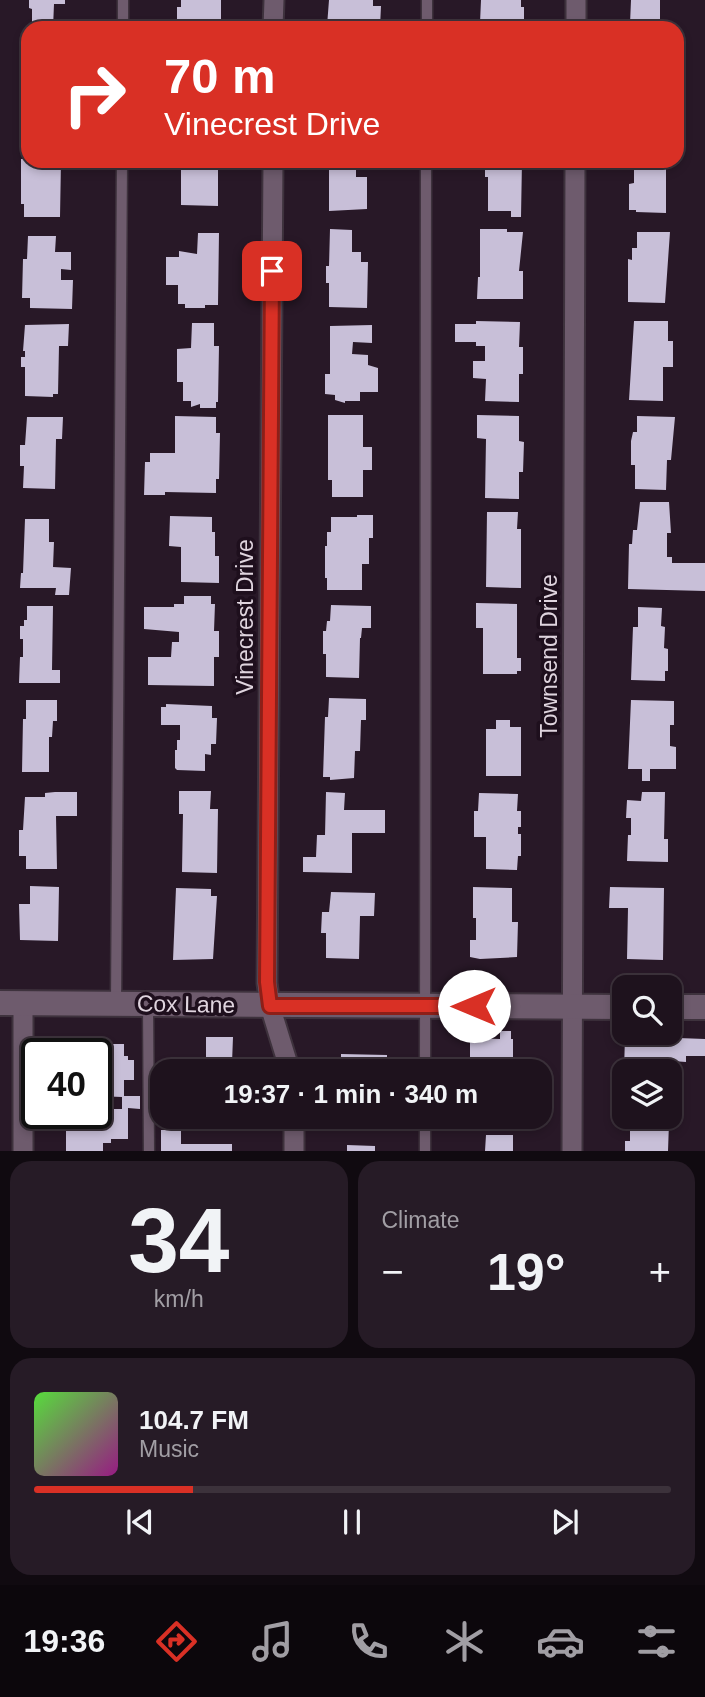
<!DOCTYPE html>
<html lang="en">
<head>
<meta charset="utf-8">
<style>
  body { margin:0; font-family:Arial,sans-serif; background:#261b26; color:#f1f3f6; height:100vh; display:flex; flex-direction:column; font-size:26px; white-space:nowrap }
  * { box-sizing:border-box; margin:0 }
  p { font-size:23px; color:#a19ea4 }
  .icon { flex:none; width:38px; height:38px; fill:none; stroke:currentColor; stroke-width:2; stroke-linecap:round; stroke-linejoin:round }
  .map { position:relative; height:1151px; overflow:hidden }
  .panel { display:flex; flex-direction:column; gap:10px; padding:10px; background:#100a10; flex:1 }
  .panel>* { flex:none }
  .guide { position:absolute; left:21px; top:21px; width:663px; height:147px; border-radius:21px; box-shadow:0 4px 10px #0003,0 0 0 2px #3c323b; background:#d93025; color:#fff; overflow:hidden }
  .buttons { position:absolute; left:612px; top:975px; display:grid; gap:14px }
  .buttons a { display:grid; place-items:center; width:70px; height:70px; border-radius:14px; background:#1e121d; box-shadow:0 4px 10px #0003,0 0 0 2px #3c323b; font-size:35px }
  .speed { position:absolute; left:21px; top:1038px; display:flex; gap:14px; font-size:35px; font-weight:700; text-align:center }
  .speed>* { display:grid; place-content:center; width:91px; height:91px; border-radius:50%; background:#1e121d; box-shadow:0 4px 10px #0003,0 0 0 2px #3c323b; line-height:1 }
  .speed .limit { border:4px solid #111; border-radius:10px; background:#fff; color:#111 }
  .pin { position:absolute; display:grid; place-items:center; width:60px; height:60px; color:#fff; margin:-30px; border-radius:14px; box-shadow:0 4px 10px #0006 }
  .me { position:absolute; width:77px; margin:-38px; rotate:270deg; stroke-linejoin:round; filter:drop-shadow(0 0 5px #0008) }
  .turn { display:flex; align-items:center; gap:24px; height:147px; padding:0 28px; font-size:32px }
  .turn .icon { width:91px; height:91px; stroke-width:2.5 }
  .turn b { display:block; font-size:49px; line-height:60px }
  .big { font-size:52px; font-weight:700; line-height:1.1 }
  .panel .tile { flex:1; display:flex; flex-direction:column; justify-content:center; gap:10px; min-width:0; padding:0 24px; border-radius:21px; background:#261b26 }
  .panel .dial { align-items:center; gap:0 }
  .dial b { font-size:91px; line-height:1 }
  .song { display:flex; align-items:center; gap:21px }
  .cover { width:84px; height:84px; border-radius:10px; background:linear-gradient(135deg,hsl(110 70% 55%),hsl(310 70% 35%)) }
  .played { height:7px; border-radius:4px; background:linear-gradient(90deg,#d93025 25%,#3c323b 25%) }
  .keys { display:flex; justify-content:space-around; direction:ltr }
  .heat { display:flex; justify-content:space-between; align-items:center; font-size:38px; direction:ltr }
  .panel .tiles { flex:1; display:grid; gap:10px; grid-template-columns:1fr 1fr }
  .tile:last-child { grid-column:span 2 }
  .trip { position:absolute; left:150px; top:1059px; width:402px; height:70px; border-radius:21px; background:#1e121d; box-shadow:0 4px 10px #0003,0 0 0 2px #3c323b; font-weight:700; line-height:70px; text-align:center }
  .tabs { display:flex; height:112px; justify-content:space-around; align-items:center; background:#0c070c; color:#a19ea4 }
  .tabs .icon { width:49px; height:49px }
  .tabs .active { color:#d93025 }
  .tabs b { font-size:32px; color:#f1f3f6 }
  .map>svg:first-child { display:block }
</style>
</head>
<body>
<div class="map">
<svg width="705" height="1151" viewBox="0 0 705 1151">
  <rect width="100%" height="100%" fill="#281827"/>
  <!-- building -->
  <path fill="#c8bfd8" d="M29,0H65V4H54L53,28L32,27V9L29,8Z
    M181,0H221V27L177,26V7H181Z
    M329,0H373V6H381L380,27L327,26Z
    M481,0H521V7H524V23H494V28H484V23H480Z
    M631,0H660V24H630Z
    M677,47H681L680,70H677Z
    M26,73H28V116H20V91H25Z
    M25,135H28V161H61L60,217H24V204H21V159H24Z
    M162,161H218V206L181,205V164H162Z
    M329,161H368V170H356V177H367V209L329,211Z
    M485,161H522L521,217H511V211H488V177H485Z
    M634,161H666V213L636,212V210H629V184L634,183Z
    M330,229L352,230V252H361V262H368L367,308L329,307V283H326V266H329Z
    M480,229H507V232H523L519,271H523V299H477L478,277H480Z
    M637,232H670L665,303L628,302V259L632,260V248H637Z
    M198,233H219L218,305H205V308H185V304H178V285H166V257H179V251L197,254Z
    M28,236H56L55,252H71V270L61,269V280H73L72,309L30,308V298H22L23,259H27Z
    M476,321L520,322L519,347H523V374H519V402L485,401L486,379L473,378V361H485V346H476V342H455V324H476Z
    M634,321H668V341H673V367H663V401L629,400Z
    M192,323H214V346H219L218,402H216V408H200V404L191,407V401H183V382H177V349L191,348Z
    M69,324L68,346H59L58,394H53V397L25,396V367H21V357H25V351H23L25,325Z
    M372,325V343L353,342L352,354L368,355V365L378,368V392H360V401H345V403L335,400V395L325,394V374H330V326Z
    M328,415H363V447H372V470H363V497H332V480H328Z
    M477,415L519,416V441L524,442L523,472H519V499L485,498L486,439L477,438Z
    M175,416L216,417V433H220L219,479H216V493L165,492V495H144L145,462H150V453H175Z
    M637,416L675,417L671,460H667L666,490L635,489V465H631V441L633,432H637Z
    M27,417H63L62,439H56L55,489L23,488L24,466H20V445H25Z
    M640,502H669L671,533H667V557H672V563H705V591L628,589L629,544H632L633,530H637Z
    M487,512H518L517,529H521V588L486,587Z
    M357,515H373V538H369V564H362V590H327V578H325V546H327V532H331V517H357Z
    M170,516L212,517V532H215V556H219V583L181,582V547L169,546Z
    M25,519H49V542H54L53,567L71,568L69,595H55L56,588H20L21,573H23Z
    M184,596H211V604H215L214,631H219V657H214V686L148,685V657H171L172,642H179V632L144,629V607H174V604H184Z
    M476,603L517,604V658H521V671H517V674H483V628H476Z
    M331,605L371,606V628H362L361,638H360L359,678L326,677V654H323V631H326L327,621H330Z
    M27,606H53L52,670H60V683H19L20,657H23V639H20V626H24V620H27Z
    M638,607L662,608L661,626L665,627L664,648L668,649V671H665V681L631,680L633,627H638Z
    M329,698L366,699V720H361L360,751H355L354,778L330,780V777H323L325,717H328Z
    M26,700H57V721H53L52,737H49V772H22L23,719H26Z
    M631,700L674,701V725H670V746L676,747V769H650V781H642V769H628Z
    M166,704L212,706V718H217L216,744H211V755L205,754V771L177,770L175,768V750H177V740H180V725H161V707H166Z
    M496,720H510V727H521V776H486V729H496Z
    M179,791H211L210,809H218L217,873L182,872L183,814H179Z
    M55,792H77V816H56L57,869H26V856H19V830H23L25,797H45V793Z
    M326,792L345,793L344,810H385V833H352V873L303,872V857H316L317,835H325Z
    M642,792H665L664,839H668V862L627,861L628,835H631V818H626L627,800L641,801Z
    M479,793L518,794L517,811H521V827H518V834H521V856H518L517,870L486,869V837H474V811H478Z
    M30,886L59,887L58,941L20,940L19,904H30Z
    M473,887L512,888V922H518L517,957L480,959L470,957V940H476V918H473Z
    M610,887L664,888L663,960L627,959L628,908H609Z
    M176,888L211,889V896H217L213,959L173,960Z
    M331,892L375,893L374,916H360L359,959L326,958V933H321L322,912H329Z
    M500,1031H511V1039H513V1062H519V1071H470V1038L500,1039Z
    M625,1036L705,1039V1056H686V1062L658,1060V1071H624Z
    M206,1037H233L232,1063H237V1071H186V1064H206Z
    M64,1044H124V1056H128V1060H134V1080H124V1096H140V1109L128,1108V1139H111V1143H103V1151H66V1116H107V1109H122V1097L96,1096V1054H64Z
    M341,1054L387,1055V1071H341Z
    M193,1116H226V1123H205L206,1119H193Z
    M342,1116H386V1128L342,1127Z
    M630,1123H669L668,1151H625V1141H630Z
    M161,1130H181V1144H232V1151H161Z
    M486,1135H513V1151H485Z
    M347,1145L375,1146V1151H347Z"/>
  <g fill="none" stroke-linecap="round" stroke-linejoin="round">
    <defs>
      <path id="service" d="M123,28V0
        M427,28V0
        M116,1003L122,161
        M148,1004L149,1151
        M425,1071L426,161
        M425,1116V1151"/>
      <path id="minor" d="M273,28L274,0
        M576,28V0
        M273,161L267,983L270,1006L290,1071
        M23,1151V1003
        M294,1151V1116
        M572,1151L575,161"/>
      <path id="tertiary" d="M0,1003L625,1007
        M670,1007H705"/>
    </defs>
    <!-- service casing -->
    <use href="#service" stroke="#3e323d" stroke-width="13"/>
    <!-- minor casing -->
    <use href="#minor" stroke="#3e323d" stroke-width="23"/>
    <!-- tertiary casing -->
    <use href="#tertiary" stroke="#3e323d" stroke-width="28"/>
    <!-- service -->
    <use href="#service" stroke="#6e5b6d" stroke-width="10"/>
    <!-- minor -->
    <use href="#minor" stroke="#6e5b6d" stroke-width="19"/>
    <!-- tertiary -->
    <use href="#tertiary" stroke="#6e5b6d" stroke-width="24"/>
  </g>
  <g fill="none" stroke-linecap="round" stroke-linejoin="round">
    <defs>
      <path id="route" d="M272,271L267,982L270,1006H474"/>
    </defs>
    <!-- route casing -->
    <use href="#route" stroke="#8d1f18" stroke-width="18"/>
    <!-- route -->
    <use href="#route" stroke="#d93025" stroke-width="12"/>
  </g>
  <g text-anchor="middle" stroke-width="7" stroke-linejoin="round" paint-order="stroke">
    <!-- street labels -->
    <g font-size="23" fill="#dfd4de" stroke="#1e0f1d">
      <text transform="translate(245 617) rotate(-90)" y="8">Vinecrest Drive</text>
      <text transform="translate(549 656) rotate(-90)" y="8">Townsend Drive</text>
      <text transform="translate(186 1004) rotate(1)" y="8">Cox Lane</text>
    </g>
  </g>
</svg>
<div class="buttons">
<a><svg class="icon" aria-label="search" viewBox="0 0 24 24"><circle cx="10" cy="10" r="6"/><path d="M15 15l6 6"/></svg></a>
<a><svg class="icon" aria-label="layers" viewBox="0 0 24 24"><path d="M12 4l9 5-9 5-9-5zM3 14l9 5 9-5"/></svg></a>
</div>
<div class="speed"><div class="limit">40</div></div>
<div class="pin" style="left:272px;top:271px;background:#d93025"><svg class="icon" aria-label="arrive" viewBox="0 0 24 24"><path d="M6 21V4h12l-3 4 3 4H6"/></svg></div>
<svg class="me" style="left:474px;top:1006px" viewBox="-20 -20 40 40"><circle r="19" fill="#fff"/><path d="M0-13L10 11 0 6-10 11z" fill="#d93025"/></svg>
<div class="trip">19:37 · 1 min · 340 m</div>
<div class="guide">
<div class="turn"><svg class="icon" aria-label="right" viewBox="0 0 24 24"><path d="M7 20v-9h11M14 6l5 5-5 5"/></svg><div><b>70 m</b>Vinecrest Drive</div></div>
</div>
</div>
<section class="panel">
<div class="tiles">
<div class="tile dial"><b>34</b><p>km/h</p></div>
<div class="tile"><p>Climate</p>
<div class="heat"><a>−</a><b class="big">19°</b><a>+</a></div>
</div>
<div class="tile">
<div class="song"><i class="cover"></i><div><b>104.7 FM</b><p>Music</p></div></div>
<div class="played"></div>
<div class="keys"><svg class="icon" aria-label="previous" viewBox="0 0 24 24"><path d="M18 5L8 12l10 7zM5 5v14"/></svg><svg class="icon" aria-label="pause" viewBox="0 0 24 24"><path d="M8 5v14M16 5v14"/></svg><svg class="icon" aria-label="next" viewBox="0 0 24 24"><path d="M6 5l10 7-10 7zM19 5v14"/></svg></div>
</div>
</div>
</section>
<nav class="tabs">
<b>19:36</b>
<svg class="icon active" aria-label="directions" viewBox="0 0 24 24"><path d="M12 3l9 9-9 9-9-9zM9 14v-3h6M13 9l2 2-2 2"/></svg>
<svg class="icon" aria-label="music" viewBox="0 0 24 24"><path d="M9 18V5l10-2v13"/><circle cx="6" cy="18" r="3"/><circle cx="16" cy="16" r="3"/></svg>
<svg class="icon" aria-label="phone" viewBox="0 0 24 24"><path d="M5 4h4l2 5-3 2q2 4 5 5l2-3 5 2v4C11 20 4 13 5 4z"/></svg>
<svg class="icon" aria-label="climate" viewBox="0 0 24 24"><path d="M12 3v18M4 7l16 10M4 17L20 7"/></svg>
<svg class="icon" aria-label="car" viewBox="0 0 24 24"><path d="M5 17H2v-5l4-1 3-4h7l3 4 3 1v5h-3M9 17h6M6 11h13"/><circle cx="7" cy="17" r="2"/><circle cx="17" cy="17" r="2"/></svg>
<svg class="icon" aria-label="filters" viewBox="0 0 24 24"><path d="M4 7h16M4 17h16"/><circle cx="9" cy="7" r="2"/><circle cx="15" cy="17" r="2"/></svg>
</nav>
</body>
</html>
